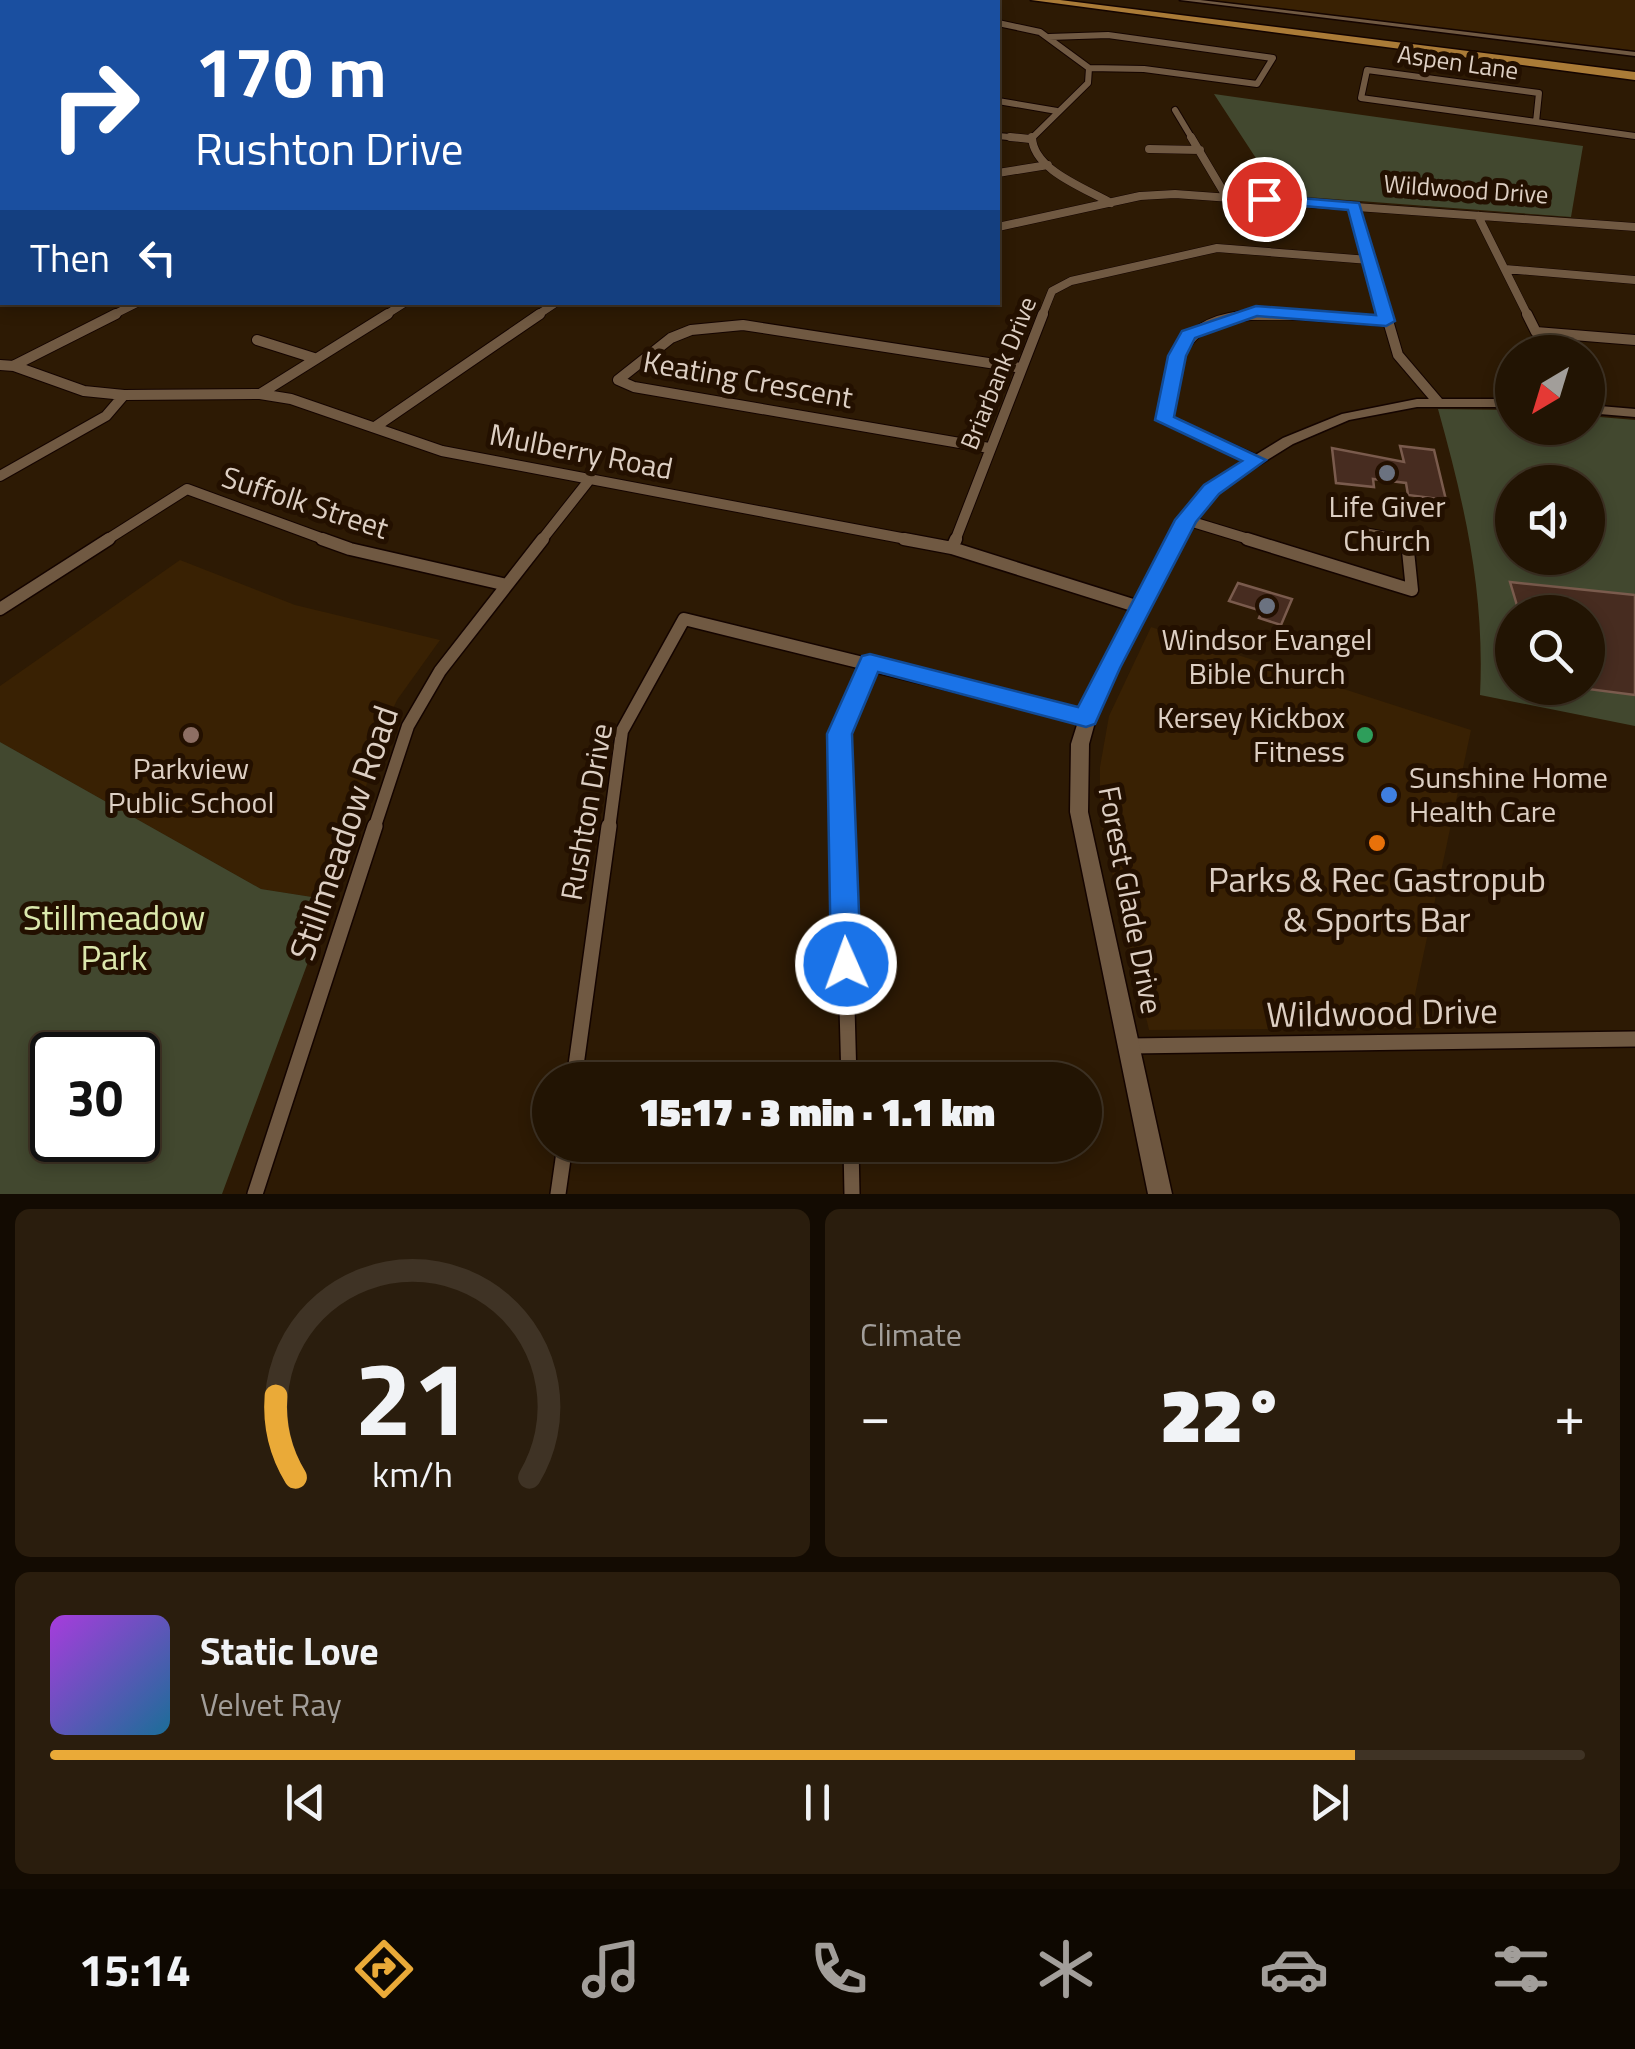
<!DOCTYPE html>
<html lang="en">
<head>
<meta charset="utf-8">
<style>
  body { margin:0; font-family:"Titillium Web",sans-serif; background:#2a1d0d; color:#f1f3f6; height:100vh; display:flex; flex-direction:column; font-size:38px; white-space:nowrap }
  * { box-sizing:border-box; margin:0 }
  p { font-size:32px; color:#a29e9a }
  .icon { flex:none; width:55px; height:55px; fill:none; stroke:currentColor; stroke-width:2; stroke-linecap:round; stroke-linejoin:round }
  .map { position:relative; height:1194px; overflow:hidden }
  .panel { display:flex; flex-direction:column; gap:15px; padding:15px; background:#130b02; flex:1 }
  .panel>* { flex:none }
  .banner { position:absolute; left:0px; top:0px; width:1000px; height:305px; box-shadow:0 5px 15px #0003,0 0 0 2px #3f3325; background:#1a4fa0; color:#fff; overflow:hidden }
  .needle { width:65px; rotate:218deg }
  .buttons { position:absolute; left:1495px; top:335px; display:grid; gap:20px }
  .buttons a { display:grid; place-items:center; width:110px; height:110px; border-radius:50%; background:#221403; box-shadow:0 5px 15px #0003,0 0 0 2px #3f3325; font-size:50px }
  .speed { position:absolute; left:30px; top:1032px; display:flex; gap:20px; font-size:50px; font-weight:700; text-align:center }
  .speed>* { display:grid; place-content:center; width:130px; height:130px; border-radius:50%; background:#221403; box-shadow:0 5px 15px #0003,0 0 0 2px #3f3325; line-height:1 }
  .speed .limit { border:5px solid #111; border-radius:15px; background:#fff; color:#111 }
  .pin { position:absolute; display:grid; place-items:center; width:85px; height:85px; color:#fff; margin:-42px; border:5px solid #fff; border-radius:50%; box-shadow:0 2px 10px #0007 }
  .me { position:absolute; width:110px; margin:-55px; rotate:358deg; stroke-linejoin:round; filter:drop-shadow(0 0 8px #0008) }
  .turn { display:flex; align-items:center; gap:35px; height:210px; padding:0 30px; font-size:45px }
  .turn .icon { width:130px; height:130px; stroke-width:2.5 }
  .turn b { display:block; font-size:70px; line-height:85px }
  .then { display:flex; align-items:center; height:95px; padding:0 30px; background:#0003; gap:20px; font-size:38px }
  .big { font-size:75px; font-weight:800; line-height:1.1 }
  .panel .widget { flex:1; display:flex; flex-direction:column; justify-content:center; gap:15px; min-width:0; padding:0 35px; border-radius:15px; background:#2a1d0d }
  .panel .dial { align-items:center; gap:0 }
  .dial svg { height:260px; overflow:visible; fill:none; stroke:#3f3325; stroke-width:7; stroke-linecap:round; text-anchor:middle }
  .dial text { fill:#f1f3f6; stroke:none }
  .song { display:flex; align-items:center; gap:30px }
  .cover { width:120px; height:120px; border-radius:15px; background:linear-gradient(135deg,hsl(280 70% 55%),hsl(200 70% 35%)) }
  .played { height:10px; border-radius:5px; background:linear-gradient(90deg,#eaaa38 85%,#3f3325 85%) }
  .keys { display:flex; justify-content:space-around; direction:ltr }
  .heat { display:flex; justify-content:space-between; align-items:center; font-size:55px; direction:ltr }
  .panel .tiles { flex:1; display:grid; gap:15px; grid-template-columns:1fr 1fr }
  .widget:last-child { grid-column:span 2 }
  .trip { position:absolute; left:532px; top:1062px; width:570px; height:100px; border-radius:50px; background:#221403; box-shadow:0 5px 15px #0003,0 0 0 2px #3f3325; font-weight:800; line-height:100px; text-align:center }
  .menu { display:flex; height:160px; justify-content:space-around; align-items:center; background:#0e0801; color:#a29e9a }
  .menu .icon { width:70px; height:70px }
  .menu .selected { color:#eaaa38 }
  .menu b { font-size:45px; color:#f1f3f6 }
  .map>svg:first-child { display:block }
</style>
</head>
<body>
<div class="map">
<svg width="1635" height="1194" viewBox="0 0 1635 1194">
  <rect width="100%" height="100%" fill="#2d1a04"/>
  <!-- built -->
  <path fill="#392103" d="M1189,0H1635V53Z
    M180,560L295,605L440,640L397,700L384,728L331,900L261,889L0,742V686Z
    M1151,627L1471,730L1413,1004L1424,1028L1149,1030L1100,820V767L1109,716Z"/>
  <!-- green -->
  <path fill="#42482f" fill-rule="evenodd" d="M1214,94L1583,146L1571,217L1280,195Z
    M1438,409L1512,410V428H1588V416L1635,420V726L1480,695C1485,593 1465,506 1438,409ZM1512,482H1588V558H1512ZM1512,612H1588V688H1512Z
    M0,742L261,889L331,900L222,1194H0ZM52,1055H138V1140H52Z"/>
  <!-- building -->
  <path fill="#472c20" stroke="#7a5b4d" stroke-width="2.5" d="M1400,446L1434,450L1446,500L1408,495L1406,483L1373,479L1374,487L1336,483L1332,448L1404,462Z
    M1510,582L1635,595V695L1588,689V612H1519Z
    M1238,583L1292,599L1281,625L1259,618L1262,611L1229,601Z"/>
  <g fill="none" stroke-linecap="round" stroke-linejoin="round">
    <defs>
      <path id="minor-far4" d="M998,23L1040,32L1089,68L1088,83L1030,140
        M1049,37L1108,35L1273,58L1257,84L1144,69L1089,68
        M1367,70L1539,93L1536,122L1361,98Z
        M998,101L1057,111
        M1175,110L1193,140
        M1536,122L1635,136
        M998,136L1030,139"/>
      <path id="minor-far3" d="M1010,137L1030,139
        M1032,137C1033,170 1085,188 1111,203
        M1191,137L1226,196
        M1149,149L1200,150
        M998,173L1048,165
        M1354,206L1387,316
        M1478,216L1528,316
        M998,227L1140,196L1175,194L1635,227
        M1505,269L1635,280
        M111,316L139,302
        M384,316L406,302
        M536,316L557,302
        M1042,316L1052,291L1071,281L1217,248L1369,260
        M1237,316H1332"/>
      <path id="minor-far2" d="M1290,314L1386,321
        M1386,314L1398,355L1438,402
        M1527,314L1536,332L1635,340
        M257,340L314,358
        M0,365L14,366L84,391L124,395L260,394L291,399L442,451L917,541
        M13,366L116,314
        M260,394L388,314
        M375,427L540,314
        M989,448L634,387L618,380L671,338L691,330L743,325L1021,368
        M1256,460L1164,419C1177,345 1185,316 1268,314
        M0,476L106,416L124,395
        M1186,520L1255,541
        M1364,533L1407,541
        M105,541L187,489L329,541
        M541,541L590,479
        M955,541L1043,314"/>
      <path id="minor-far1" d="M322,539L350,549L507,585
        M904,539L952,548L1139,607
        M1247,539L1412,590L1407,541L1395,539
        M952,548L956,539
        M0,609L109,539
        M374,829L408,726L440,671L543,539
        M609,829L622,731L684,619L1086,718
        M842,829L839,733L870,662"/>
      <path id="minor" d="M842,826L849,1080
        M1130,1046L1635,1039
        M574,1080L609,826
        M851,1145L852,1194
        M255,1194L375,826
        M558,1194L565,1145"/>
      <path id="tertiary" d="M1180,0H1200L1635,52V56Z
        M1417,399H1512V407H1417L1349,420L1293,444L1233,481L1208,500L1185,534L1103,693L1089,744L1088,812L1172,1194H1148L1070,812L1071,744L1087,693L1171,534L1198,494L1223,475L1283,438L1342,414Z
        M1588,405L1635,409V417L1588,413Z"/>
      <path id="secondary" d="M2,92V98L0,99V93Z"/>
      <path id="motorway" d="M1031,0H1060L1635,72V80Z"/>
    </defs>
    <!-- minor-far4 casing -->
    <use href="#minor-far4" stroke="#140400" stroke-width="8"/>
    <!-- minor-far3 casing -->
    <use href="#minor-far3" stroke="#140400" stroke-width="9"/>
    <!-- minor-far2 casing -->
    <use href="#minor-far2" stroke="#140400" stroke-width="12"/>
    <!-- minor-far1 casing -->
    <use href="#minor-far1" stroke="#140400" stroke-width="15"/>
    <!-- minor casing -->
    <use href="#minor" stroke="#140400" stroke-width="18"/>
    <!-- tertiary casing -->
    <use href="#tertiary" stroke="#140400" stroke-width="3"/>
    <!-- secondary casing -->
    <use href="#secondary" stroke="#140400" stroke-width="2"/>
    <!-- motorway casing -->
    <use href="#motorway" stroke="#140400" stroke-width="3"/>
    <!-- minor-far4 -->
    <use href="#minor-far4" stroke="#705942" stroke-width="6"/>
    <!-- minor-far3 -->
    <use href="#minor-far3" stroke="#705942" stroke-width="8"/>
    <!-- minor-far2 -->
    <use href="#minor-far2" stroke="#705942" stroke-width="10"/>
    <!-- minor-far1 -->
    <use href="#minor-far1" stroke="#705942" stroke-width="12"/>
    <!-- minor -->
    <use href="#minor" stroke="#705942" stroke-width="15"/>
    <!-- tertiary -->
    <use href="#tertiary" fill="#705942" fill-rule="evenodd"/>
    <!-- secondary -->
    <use href="#secondary" fill="#705942" fill-rule="evenodd"/>
    <!-- motorway -->
    <use href="#motorway" fill="#aa7b37" fill-rule="evenodd"/>
  </g>
  <!-- route -->
  <path fill="#1a73e8" stroke="#114b97" stroke-width="2.5" d="M1264,195L1359,203L1395,321L1386,326L1257,316L1195,338L1186,356L1174,417L1266,460L1219,494L1196,522L1120,668L1095,724L1086,727L878,672L852,734L861,964L857,974L846,978L835,974L831,964L827,734L862,656L870,654L1078,707L1175,520L1204,485L1242,461L1155,420L1168,356L1182,331L1256,306L1376,315L1348,210L1259,202L1256,199Z"/>
  <!-- markers -->
  <g fill="#6b7280" stroke="#231000" stroke-width="4">
    <circle cx="1387" cy="473" r="10"/>
    <circle cx="1267" cy="606" r="10"/>
  </g>
  <circle fill="#8d6e63" stroke="#231000" stroke-width="4" cx="191" cy="735" r="10"/>
  <circle fill="#2e9e5b" stroke="#231000" stroke-width="4" cx="1365" cy="735" r="10"/>
  <circle fill="#3f7fe0" stroke="#231000" stroke-width="4" cx="1389" cy="795" r="10"/>
  <circle fill="#e8710a" stroke="#231000" stroke-width="4" cx="1377" cy="843" r="10"/>
  <g text-anchor="middle" stroke-width="10" stroke-linejoin="round" paint-order="stroke">
    <!-- far-street labels -->
    <g font-size="25" fill="#ddcfc3" stroke="#231000">
      <text transform="translate(1458 62) rotate(8)" y="9">Aspen Lane</text>
      <text transform="translate(1466 189) rotate(4)" y="9">Wildwood Drive</text>
      <text transform="translate(998 373) rotate(-68)" y="9">Briarbank Drive</text>
    </g>
    <!-- street labels -->
    <g font-size="30" fill="#ddcfc3" stroke="#231000">
      <text transform="translate(748 380) rotate(10)" y="10">Keating Crescent</text>
      <text transform="translate(581 452) rotate(11)" y="10">Mulberry Road</text>
      <text transform="translate(305 503) rotate(18)" y="10">Suffolk Street</text>
      <text transform="translate(587 812) rotate(-80)" y="10">Rushton Drive</text>
      <text transform="translate(1130 900) rotate(79)" y="10">Forest Glade Drive</text>
    </g>
    <!-- poi labels -->
    <g font-size="30" fill="#ddcfc3" stroke="#231000">
      <text x="1387" y="517">Life Giver<tspan x="1387" dy="34">Church</tspan></text>
      <text x="1267" y="650">Windsor Evangel<tspan x="1267" dy="34">Bible Church</tspan></text>
      <text x="1345" y="728" text-anchor="end">Kersey Kickbox<tspan x="1345" dy="34">Fitness</tspan></text>
      <text x="191" y="779">Parkview<tspan x="191" dy="34">Public School</tspan></text>
      <text x="1409" y="788" text-anchor="start">Sunshine Home<tspan x="1409" dy="34">Health Care</tspan></text>
    </g>
    <!-- near-street labels -->
    <g font-size="35" fill="#ddcfc3" stroke="#231000">
      <text transform="translate(344 833) rotate(-71)" y="12">Stillmeadow Road</text>
      <text transform="translate(1382 1013) rotate(-1)" y="12">Wildwood Drive</text>
    </g>
    <!-- near-poi labels -->
    <g font-size="35" fill="#ddcfc3" stroke="#231000">
      <text x="1377" y="892">Parks &amp; Rec Gastropub<tspan x="1377" dy="40">&amp; Sports Bar</tspan></text>
    </g>
    <!-- near-park labels -->
    <g font-size="35" fill="#dbe8ac" stroke="#231000">
      <text x="114" y="930">Stillmeadow<tspan x="114" dy="40">Park</tspan></text>
    </g>
  </g>
</svg>
<div class="buttons">
<a><svg class="needle" viewBox="-14 -14 28 28"><path d="M0-13l5 13h-10z" fill="#e53935"/><path d="M0 13l5-13h-10z" fill="#a29e9a"/></svg></a>
<a><svg class="icon" aria-label="sound" viewBox="0 0 24 24"><path d="M4 9h4l5-4v14l-5-4H4zM17 9q2 3 0 6"/></svg></a>
<a><svg class="icon" aria-label="search" viewBox="0 0 24 24"><circle cx="10" cy="10" r="6"/><path d="M15 15l6 6"/></svg></a>
</div>
<div class="speed"><div class="limit">30</div></div>
<div class="pin" style="left:1264px;top:199px;background:#d93025"><svg class="icon" aria-label="arrive" viewBox="0 0 24 24"><path d="M6 21V4h12l-3 4 3 4H6"/></svg></div>
<svg class="me" style="left:846px;top:964px" viewBox="-20 -20 40 40"><circle r="17" fill="#1a73e8" stroke="#fff" stroke-width="3"/><path d="M0-11L8 9 0 5-8 9z" fill="#fff"/></svg>
<div class="trip">15:17 · 3 min · 1.1 km</div>
<div class="banner">
<div class="turn"><svg class="icon" aria-label="right" viewBox="0 0 24 24"><path d="M7 20v-9h11M14 6l5 5-5 5"/></svg><div><b>170 m</b>Rushton Drive</div></div>
<div class="then">Then<svg class="icon" aria-label="left" viewBox="0 0 24 24"><path d="M17 20v-9H6M10 6l-5 5 5 5"/></svg></div>
</div>
</div>
<section class="panel">
<div class="tiles">
<div class="widget dial"><svg viewBox="0 0 100 80">
<path d="M14 69A42 42 0 1 1 86 69"/>
<path d="M14 69A42 42 0 0 1 8 44" stroke="#eaaa38"/>
<text x="50" y="56" font-size="32" font-weight="700">21</text>
<text x="50" y="72" font-size="11">km/h</text>
</svg></div>
<div class="widget"><p>Climate</p>
<div class="heat"><a>−</a><b class="big">22°</b><a>+</a></div>
</div>
<div class="widget">
<div class="song"><i class="cover"></i><div><b>Static Love</b><p>Velvet Ray</p></div></div>
<div class="played"></div>
<div class="keys"><svg class="icon" aria-label="previous" viewBox="0 0 24 24"><path d="M18 5L8 12l10 7zM5 5v14"/></svg><svg class="icon" aria-label="pause" viewBox="0 0 24 24"><path d="M8 5v14M16 5v14"/></svg><svg class="icon" aria-label="next" viewBox="0 0 24 24"><path d="M6 5l10 7-10 7zM19 5v14"/></svg></div>
</div>
</div>
</section>
<nav class="menu">
<b>15:14</b>
<svg class="icon selected" aria-label="directions" viewBox="0 0 24 24"><path d="M12 3l9 9-9 9-9-9zM9 14v-3h6M13 9l2 2-2 2"/></svg>
<svg class="icon" aria-label="music" viewBox="0 0 24 24"><path d="M9 18V5l10-2v13"/><circle cx="6" cy="18" r="3"/><circle cx="16" cy="16" r="3"/></svg>
<svg class="icon" aria-label="phone" viewBox="0 0 24 24"><path d="M5 4h4l2 5-3 2q2 4 5 5l2-3 5 2v4C11 20 4 13 5 4z"/></svg>
<svg class="icon" aria-label="climate" viewBox="0 0 24 24"><path d="M12 3v18M4 7l16 10M4 17L20 7"/></svg>
<svg class="icon" aria-label="car" viewBox="0 0 24 24"><path d="M5 17H2v-5l4-1 3-4h7l3 4 3 1v5h-3M9 17h6M6 11h13"/><circle cx="7" cy="17" r="2"/><circle cx="17" cy="17" r="2"/></svg>
<svg class="icon" aria-label="filters" viewBox="0 0 24 24"><path d="M4 7h16M4 17h16"/><circle cx="9" cy="7" r="2"/><circle cx="15" cy="17" r="2"/></svg>
</nav>
</body>
</html>
